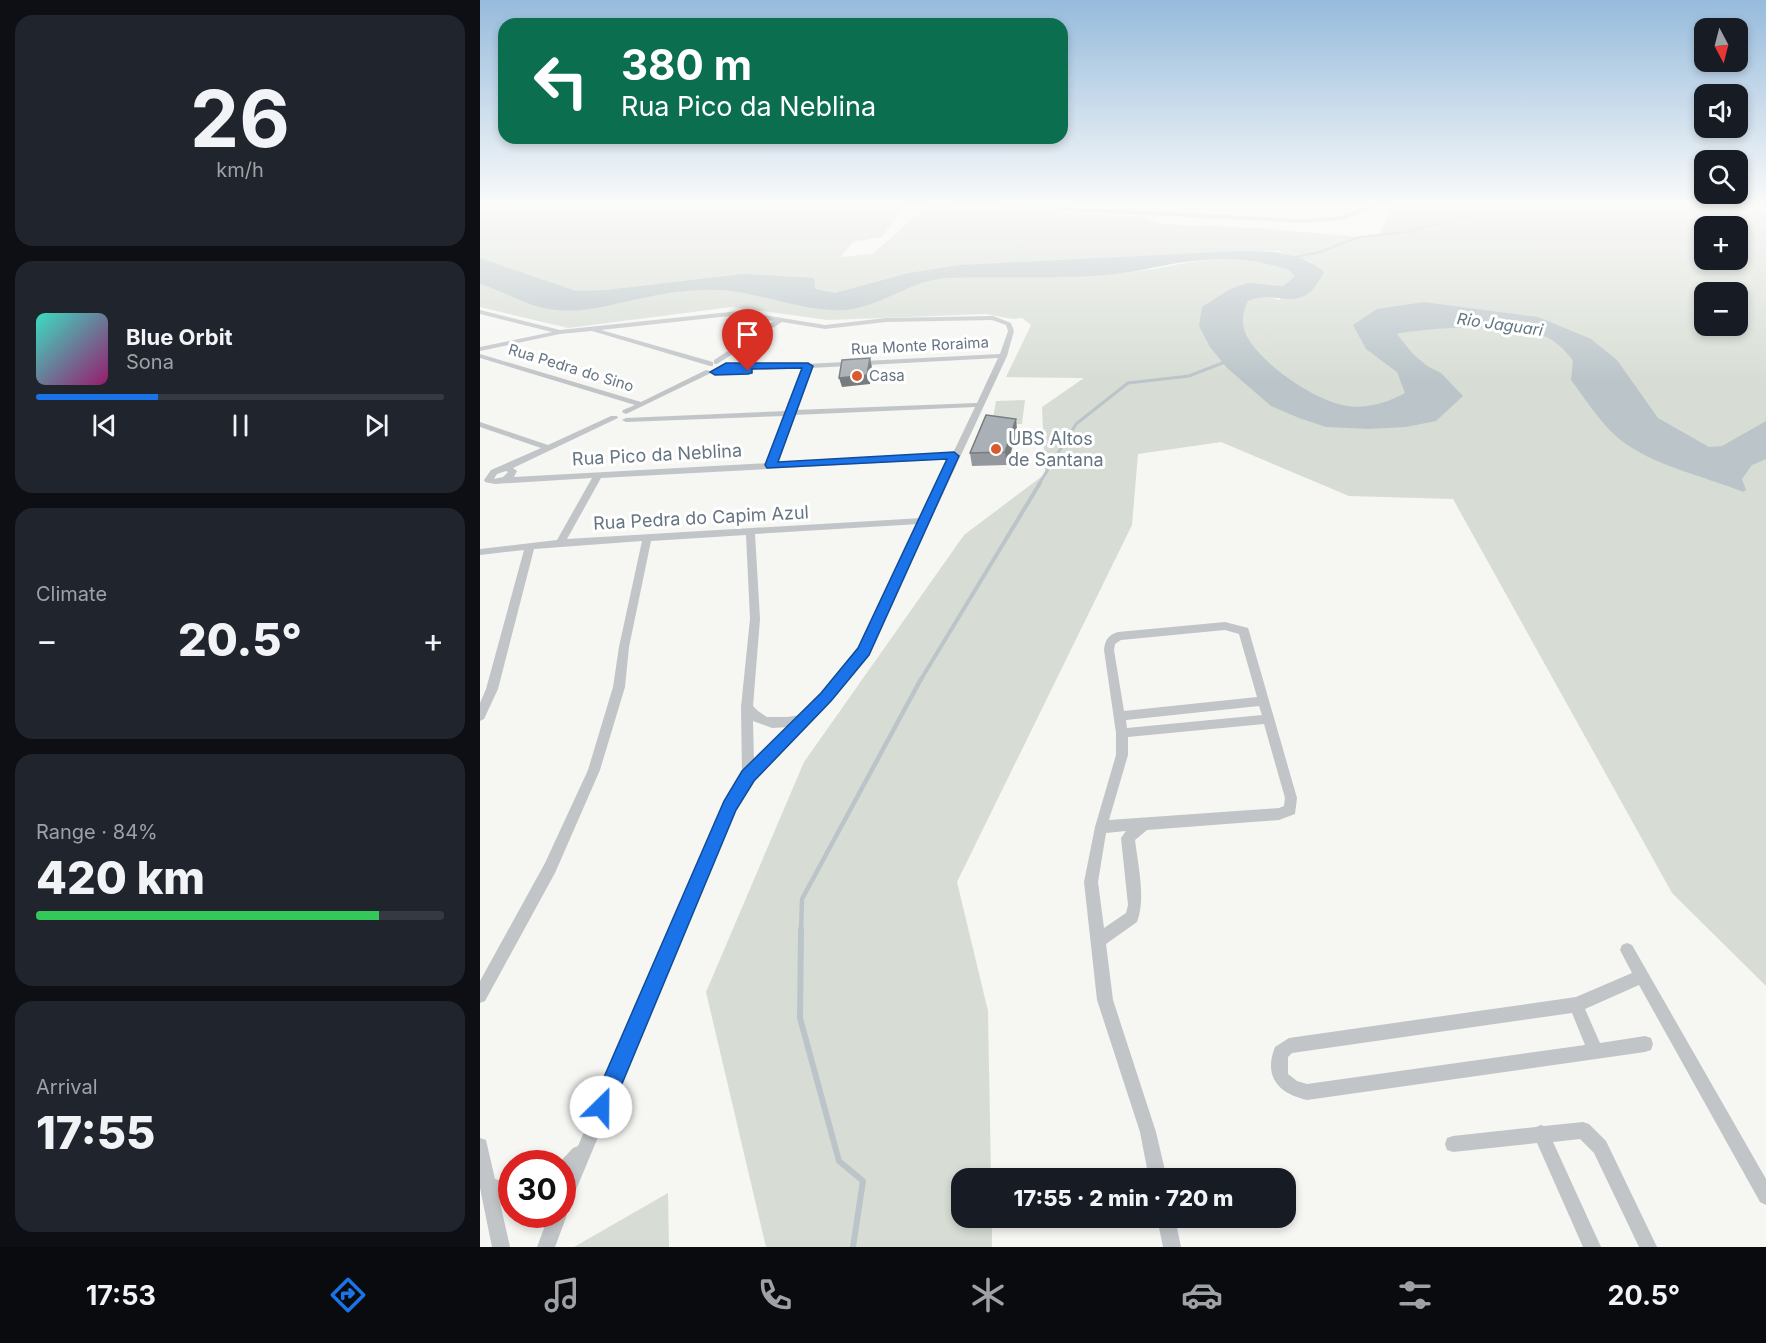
<!DOCTYPE html>
<html lang="en">
<head>
<meta charset="utf-8">
<style>
  body { margin:0; font-family:Inter,sans-serif; background:#20242c; color:#f1f3f6; height:100vh; display:flex; flex-direction:column; font-size:22px; white-space:nowrap }
  * { box-sizing:border-box; margin:0 }
  p { font-size:20px; color:#9ea1a6 }
  .icon { flex:none; width:33px; height:33px; fill:none; stroke:currentColor; stroke-width:2; stroke-linecap:round; stroke-linejoin:round }
  .map { position:relative; flex:1; overflow:hidden }
  .drawer { display:flex; flex-direction:column; gap:15px; padding:15px; background:#0d0f14; width:480px }
  .drawer>* { flex:none }
  .banner { position:absolute; left:18px; top:18px; width:570px; height:126px; border-radius:18px; box-shadow:0 3px 9px #0003; background:#0b6e4f; color:#fff; overflow:hidden }
  .needle { width:39px; rotate:173deg }
  .buttons { position:absolute; left:1214px; top:18px; display:grid; gap:12px }
  .buttons a { display:grid; place-items:center; width:54px; height:54px; border-radius:12px; background:#171b24; box-shadow:0 3px 9px #0003; font-size:30px }
  .speed { position:absolute; left:18px; top:1150px; display:flex; gap:12px; font-size:30px; font-weight:700; text-align:center }
  .speed>* { display:grid; place-content:center; width:78px; height:78px; border-radius:50%; background:#171b24; box-shadow:0 3px 9px #0003; line-height:1 }
  .speed .limit { border:9px solid #d22; background:#fff; color:#111 }
  .pin { position:absolute; display:grid; place-items:center; width:51px; height:51px; color:#fff; margin:-62px -26px; border-radius:50% 50% 50% 0; rotate:-45deg; box-shadow:0 0 6px #0007 }
  .pin .icon { rotate:45deg }
  .me { position:absolute; width:66px; margin:-33px; rotate:23deg; stroke-linejoin:round; filter:drop-shadow(0 0 4px #0008) }
  .turn { display:flex; align-items:center; gap:21px; height:126px; padding:0 24px; font-size:27px }
  .turn .icon { width:78px; height:78px; stroke-width:2.5 }
  .turn b { display:block; font-size:42px; line-height:51px }
  .big { font-size:45px; font-weight:800; line-height:1.1 }
  .drawer .tile { flex:1; display:flex; flex-direction:column; justify-content:center; gap:9px; min-width:0; padding:0 21px; border-radius:18px; background:#20242c }
  .drawer .dial { align-items:center; gap:0 }
  .dial b { font-size:78px; line-height:1 }
  .song { display:flex; align-items:center; gap:18px }
  .cover { width:72px; height:72px; border-radius:9px; background:linear-gradient(135deg,hsl(170 70% 55%),hsl(320 70% 35%)) }
  .played { height:6px; border-radius:3px; background:linear-gradient(90deg,#1a73e8 30%,#363941 30%) }
  .keys { display:flex; justify-content:space-around; direction:ltr }
  .heat { display:flex; justify-content:space-between; align-items:center; font-size:33px; direction:ltr }
  .charge { height:9px; border-radius:4px; background:linear-gradient(90deg,#34c759 84%,#363941 0) }
  .trip { position:absolute; left:471px; top:1168px; width:345px; height:60px; border-radius:18px; background:#171b24; box-shadow:0 3px 9px #0003; font-weight:800; line-height:60px; text-align:center }
  .tabs { display:flex; height:96px; justify-content:space-around; align-items:center; background:#090b0e; color:#9ea1a6 }
  .tabs .icon { width:42px; height:42px }
  .tabs .current { color:#1a73e8 }
  .tabs b { font-size:27px; color:#f1f3f6 }
  main { display:flex; flex:1; min-height:0 }
  .map>svg:first-child { display:block }
</style>
</head>
<body>
<main>
<section class="drawer">
<div class="tile dial"><b>26</b><p>km/h</p></div>
<div class="tile">
<div class="song"><i class="cover"></i><div><b>Blue Orbit</b><p>Sona</p></div></div>
<div class="played"></div>
<div class="keys"><svg class="icon" aria-label="previous" viewBox="0 0 24 24"><path d="M18 5L8 12l10 7zM5 5v14"/></svg><svg class="icon" aria-label="pause" viewBox="0 0 24 24"><path d="M8 5v14M16 5v14"/></svg><svg class="icon" aria-label="next" viewBox="0 0 24 24"><path d="M6 5l10 7-10 7zM19 5v14"/></svg></div>
</div>
<div class="tile"><p>Climate</p>
<div class="heat"><a>−</a><b class="big">20.5°</b><a>+</a></div>
</div>
<div class="tile"><p>Range · 84%</p><b class="big">420 km</b><div class="charge"></div></div>
<div class="tile"><p>Arrival</p><b class="big">17:55</b></div>
</section>
<div class="map">
<svg width="1286" height="1247" viewBox="0 0 1286 1247">
  <rect width="100%" height="100%" fill="#f6f6f3"/>
  <!-- green -->
  <path fill="#d7ddd4" fill-rule="evenodd" d="M0,206H425L402,237L373,242L360,257L392,254L447,207L459,206L650,216L662,217L681,224L778,228L879,237L900,234L911,206H1286V986L1192,893L973,499L869,496L741,442L658,454L652,525L477,882L508,1011L511,1179H482V1218H512V1247H286L226,992L324,762L484,535L565,474L562,407L604,378L526,377L551,325L542,318L533,319L505,314L348,320L252,307L88,328L0,307ZM1224,226H1257V260H1224ZM757,251H798L832,262L799,300L772,291L788,285L803,286L816,275C808,267 797,266 786,264C729,250 694,270 640,273L645,257ZM1224,292H1257V326H1224Z
    M545,400L542,424H512L516,401Z
    M188,1193L189,1247H94Z"/>
  <!-- water -->
  <path fill="#bbc5c9" d="M757,251C789,251 818,250 844,272C820,319 802,287 768,301C763,312 761,320 765,332C777,362 836,402 868,406C887,409 909,402 925,393L917,372L886,349L873,325L897,309L944,302L1058,317L1111,339L1137,360L1178,418L1229,447L1242,446L1286,421V459L1272,465L1262,479L1266,490L1263,492C1224,476 1181,468 1146,444C1124,429 1107,401 1091,380L1093,361C1085,349 1072,337 1057,334C1017,324 956,327 915,334L911,344L920,352L961,373L983,396L956,421L926,427L888,429L846,427L819,418L791,406L747,368L730,347L719,326L722,307L750,289L768,283L803,286L815,276C808,267 798,267 787,264C743,254 705,261 662,270C597,282 532,275 467,278C433,280 406,303 373,309C332,315 291,296 252,291C218,287 182,293 149,301C125,306 101,313 77,310C50,308 26,292 0,284V258L96,291L126,290L263,274L334,278L335,289L355,293L429,273L480,265Z"/>
  <g fill="none" stroke-linecap="round" stroke-linejoin="round">
    <!-- stream-far4 -->
    <path stroke="#bbc5c9" stroke-width="2" d="M815,257L840,252L879,237L927,232L1026,206"/>
    <!-- stream-far3 -->
    <path stroke="#bbc5c9" stroke-width="3" d="M559,484L596,424L648,383L709,376L745,362"/>
    <!-- stream-far2 -->
    <path stroke="#bbc5c9" stroke-width="4" d="M440,681L560,483"/>
    <!-- stream-far1 -->
    <path stroke="#bbc5c9" stroke-width="4.5" d="M321,931L322,899L441,679"/>
    <!-- stream -->
    <path stroke="#bbc5c9" stroke-width="6" d="M321,929L320,1018L359,1161L383,1181L373,1247"/>
    <!-- river -->
    <path fill="#bbc5c9" fill-rule="evenodd" d="M928,315L935,319L917,334L932,353L954,372L956,375L954,378H942L920,359L901,333Z"/>
    <!-- minor -->
    <path fill="#c1c5c8" fill-rule="evenodd" d="M0,310L80,330L259,311L345,325L406,318L513,316L531,323L534,331L527,356L388,655L350,700L272,780L255,809L88,1209L85,1211L87,1215L75,1247H57L69,1215H82V1164H78L93,1148L98,1146L244,806L262,775L261,707L270,619L266,535L171,541L149,647L145,687L120,770L75,873L5,1001L0,1003V981L65,863L108,770L133,687L139,647L162,541L54,549L18,689L4,719L0,721V703L6,689L44,550L0,555V549L77,540L112,478L15,484L5,482L4,480L11,470L61,448L0,427V422L68,445L131,416H137L138,418L33,468L37,471L34,477L287,463L305,416L146,422L142,420L146,418L307,411L323,368L287,370L243,368L242,366L246,364L287,366L520,354L528,331L526,325L512,320L406,322L345,329L302,322L237,364H234V360L294,321L259,315L121,330L233,362V366H230L112,331L80,334L0,351V347L72,332L0,314ZM518,358L497,403L315,410L331,368ZM495,407L473,453L296,463L314,415ZM470,459L442,518L87,539L121,478ZM26,471L28,472L23,477L14,479L17,474ZM439,524L380,649L342,694L321,715L307,717H287L278,711L273,706L280,619L275,534ZM273,721L292,728L309,727L274,762Z
      M0,354L161,402L226,370L233,372L146,414L142,412L143,410L155,405L0,358Z
      M745,622L768,628L769,631L817,798L815,814L799,820L667,830L655,840C658,865 666,899 657,922L626,944L633,1000L676,1132L687,1179H669L660,1132L617,1000L604,882L615,827L636,755V733L624,650C625,640 628,635 638,632ZM745,630L759,634L777,697L644,711L634,650L635,644L641,640ZM779,706L782,715L647,728L646,720ZM784,724L805,798L804,806L799,808L629,820L648,755V737ZM646,831L641,838L648,905L646,913L624,928L618,882L626,833Z
      M1147,943L1152,945L1286,1179V1205L1280,1202L1159,985L1105,1009L1120,1043L1165,1036L1171,1038L1173,1044L1171,1050L1165,1052L827,1100C799,1094 783,1077 795,1047L809,1038L1096,997L1152,973L1140,950L1142,945ZM1092,1013L1105,1045L827,1084L817,1081L808,1074V1057L812,1053Z
      M1103,1122L1109,1124L1126,1141L1177,1247H1159L1114,1153L1100,1139L1073,1142L1121,1247H1103L1057,1143L973,1152L967,1150L965,1144L967,1138L973,1136L1056,1127L1061,1125L1064,1126Z
      M0,1138L6,1140L15,1179L32,1184V1202L19,1198L30,1247H12L0,1188Z
      M677,1218H695L701,1247H683Z"/>
    <!-- tertiary -->
    <path fill="#c1c5c8" fill-rule="evenodd" d="M521,206H563L826,219L861,216L890,206H900L862,220L826,223L525,208Z"/>
  </g>
  <!-- wall -->
  <path fill="#92989d" d="M536,419L537,432L527,465L492,466L490,453Z"/>
  <!-- shaded-wall -->
  <path fill="#777c7f" d="M390,358L392,367L390,384L362,387L359,378Z
    M536,419L537,432L527,465L525,452Z"/>
  <!-- building -->
  <path fill="#aab1b6" stroke="#777c7f" stroke-width="1.5" d="M390,358L387,375L359,378L362,360Z
    M506,415L536,419L525,452L490,453Z"/>
  <!-- sky -->
  <linearGradient id="sky" x2="0" y2="1"><stop stop-color="#96bbdc"/><stop offset="0.54" stop-color="#fbfbfa"/><stop offset="1" stop-color="#fbfbfa" stop-opacity="0"/></linearGradient>
  <rect width="1286" height="380" fill="url(#sky)"/>
  <!-- route -->
  <path fill="#1a73e8" stroke="#114b97" stroke-width="1.5" d="M246,363H328L333,366L298,462L474,452L479,456L389,655L351,701L274,781L256,810L129,1115L121,1118L114,1115L111,1107L244,801L262,771L341,693L378,648L467,459L287,468L285,465L322,368L272,369V373L268,374L235,375L230,372Z"/>
  <!-- markers -->
  <g fill="#da5a2f" stroke="#fff" stroke-width="2">
    <circle cx="377" cy="376" r="6"/>
    <circle cx="516" cy="449" r="6"/>
  </g>
  <g text-anchor="middle" stroke-width="6" stroke-linejoin="round" paint-order="stroke">
    <!-- far-street labels -->
    <g font-size="15" fill="#667582" stroke="#fff">
      <text transform="translate(440 346) rotate(-3)" y="5">Rua Monte Roraima</text>
      <text transform="translate(91 368) rotate(17)" y="5">Rua Pedra do Sino</text>
    </g>
    <!-- far-poi labels -->
    <g font-size="15" fill="#667582" stroke="#fff" text-anchor="start">
      <text x="389" y="381">Casa</text>
    </g>
    <!-- far-water labels -->
    <g font-size="16" font-style="italic" fill="#62777f" stroke="#fff">
      <text transform="translate(1020 324) rotate(8)" y="6">Rio Jaguari</text>
    </g>
    <!-- poi labels -->
    <g font-size="18" fill="#667582" stroke="#fff" text-anchor="start">
      <text x="528" y="445">UBS Altos<tspan x="528" dy="21">de Santana</tspan></text>
    </g>
    <!-- street labels -->
    <g font-size="18" fill="#667582" stroke="#fff">
      <text transform="translate(177 455) rotate(-3)" y="6">Rua Pico da Neblina</text>
      <text transform="translate(221 518) rotate(-3)" y="6">Rua Pedra do Capim Azul</text>
    </g>
  </g>
</svg>
<div class="buttons">
<a><svg class="needle" viewBox="-14 -14 28 28"><path d="M0-13l5 13h-10z" fill="#e53935"/><path d="M0 13l5-13h-10z" fill="#9ea1a6"/></svg></a>
<a><svg class="icon" aria-label="sound" viewBox="0 0 24 24"><path d="M4 9h4l5-4v14l-5-4H4zM17 9q2 3 0 6"/></svg></a>
<a><svg class="icon" aria-label="search" viewBox="0 0 24 24"><circle cx="10" cy="10" r="6"/><path d="M15 15l6 6"/></svg></a>
<a>+</a>
<a>−</a>
</div>
<div class="speed"><div class="limit">30</div></div>
<div class="pin" style="left:268px;top:371px;background:#d93025"><svg class="icon" aria-label="arrive" viewBox="0 0 24 24"><path d="M6 21V4h12l-3 4 3 4H6"/></svg></div>
<svg class="me" style="left:121px;top:1107px" viewBox="-20 -20 40 40"><circle r="19" fill="#fff"/><path d="M0-13L10 11 0 6-10 11z" fill="#1a73e8"/></svg>
<div class="trip">17:55 · 2 min · 720 m</div>
<div class="banner">
<div class="turn"><svg class="icon" aria-label="left" viewBox="0 0 24 24"><path d="M17 20v-9H6M10 6l-5 5 5 5"/></svg><div><b>380 m</b>Rua Pico da Neblina</div></div>
</div>
</div>
</main>
<nav class="tabs">
<b>17:53</b>
<svg class="icon current" aria-label="directions" viewBox="0 0 24 24"><path d="M12 3l9 9-9 9-9-9zM9 14v-3h6M13 9l2 2-2 2"/></svg>
<svg class="icon" aria-label="music" viewBox="0 0 24 24"><path d="M9 18V5l10-2v13"/><circle cx="6" cy="18" r="3"/><circle cx="16" cy="16" r="3"/></svg>
<svg class="icon" aria-label="phone" viewBox="0 0 24 24"><path d="M5 4h4l2 5-3 2q2 4 5 5l2-3 5 2v4C11 20 4 13 5 4z"/></svg>
<svg class="icon" aria-label="climate" viewBox="0 0 24 24"><path d="M12 3v18M4 7l16 10M4 17L20 7"/></svg>
<svg class="icon" aria-label="car" viewBox="0 0 24 24"><path d="M5 17H2v-5l4-1 3-4h7l3 4 3 1v5h-3M9 17h6M6 11h13"/><circle cx="7" cy="17" r="2"/><circle cx="17" cy="17" r="2"/></svg>
<svg class="icon" aria-label="filters" viewBox="0 0 24 24"><path d="M4 7h16M4 17h16"/><circle cx="9" cy="7" r="2"/><circle cx="15" cy="17" r="2"/></svg>
<b>20.5°</b>
</nav>
</body>
</html>
